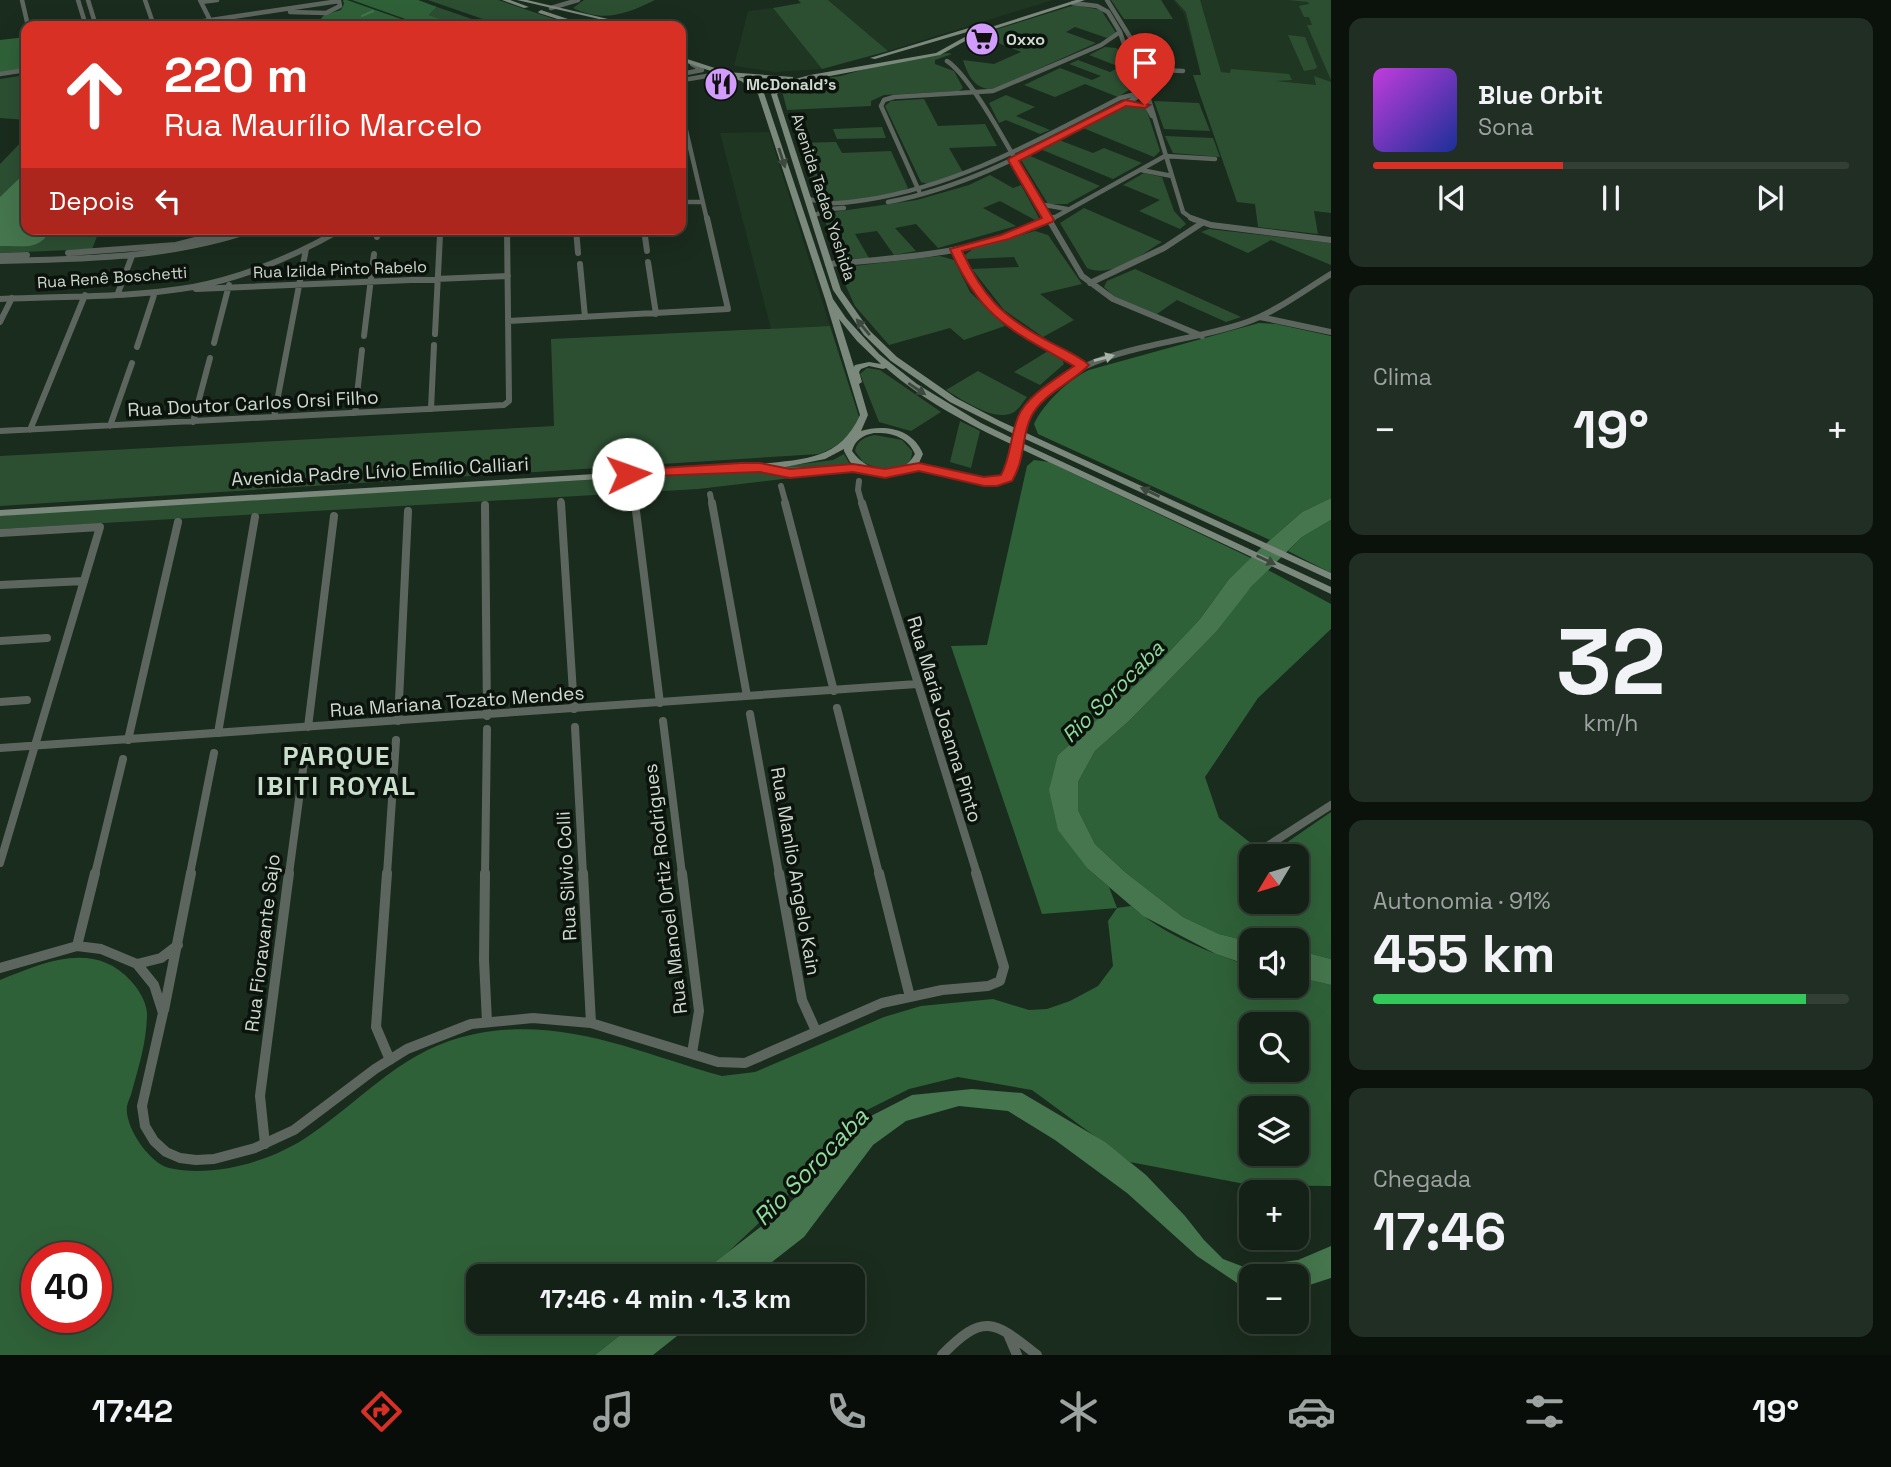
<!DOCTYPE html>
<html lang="pt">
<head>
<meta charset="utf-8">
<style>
  body { margin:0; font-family:"Space Grotesk",sans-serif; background:#212e23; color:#f1f3f6; height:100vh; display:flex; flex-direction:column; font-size:26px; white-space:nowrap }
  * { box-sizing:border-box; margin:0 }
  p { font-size:23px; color:#9da3a1 }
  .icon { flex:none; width:38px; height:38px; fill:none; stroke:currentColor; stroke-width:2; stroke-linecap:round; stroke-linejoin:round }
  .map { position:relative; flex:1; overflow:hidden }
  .panel { display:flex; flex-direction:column; gap:18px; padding:18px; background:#0b120c; width:560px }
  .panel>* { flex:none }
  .guide { position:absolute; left:21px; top:21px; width:665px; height:214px; border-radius:14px; box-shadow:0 7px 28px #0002,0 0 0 2px #333e35; background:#d93025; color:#fff; overflow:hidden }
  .needle { width:46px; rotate:232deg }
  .tools { position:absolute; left:1239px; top:844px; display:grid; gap:14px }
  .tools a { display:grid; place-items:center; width:70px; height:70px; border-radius:14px; background:#142116; box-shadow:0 7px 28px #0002,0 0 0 2px #333e35; font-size:35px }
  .speed { position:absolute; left:21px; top:1242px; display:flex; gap:14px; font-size:35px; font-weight:700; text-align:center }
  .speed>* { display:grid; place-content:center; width:91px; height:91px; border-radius:50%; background:#142116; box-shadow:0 7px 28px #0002,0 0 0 2px #333e35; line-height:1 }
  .speed .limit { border:10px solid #d22; background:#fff; color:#111 }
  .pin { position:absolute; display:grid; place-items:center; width:60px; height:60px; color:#fff; margin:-72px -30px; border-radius:50% 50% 50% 0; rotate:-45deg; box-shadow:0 0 7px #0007 }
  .pin .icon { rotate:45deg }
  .me { position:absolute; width:77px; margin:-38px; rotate:87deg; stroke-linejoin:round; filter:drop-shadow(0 0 5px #0008) }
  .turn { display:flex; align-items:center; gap:24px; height:147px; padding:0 28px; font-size:32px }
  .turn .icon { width:91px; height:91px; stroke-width:2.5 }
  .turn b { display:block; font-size:49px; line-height:60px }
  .then { display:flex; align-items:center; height:66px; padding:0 28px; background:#0003; gap:14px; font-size:26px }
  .big { font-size:52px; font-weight:700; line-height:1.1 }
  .panel .tile { flex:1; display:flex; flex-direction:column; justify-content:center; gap:10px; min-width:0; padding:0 24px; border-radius:14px; background:#212e23 }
  .panel .dial { align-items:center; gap:0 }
  .dial b { font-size:91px; line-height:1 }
  .song { display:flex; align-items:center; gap:21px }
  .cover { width:84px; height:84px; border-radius:10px; background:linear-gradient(135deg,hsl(290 70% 55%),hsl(230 70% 35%)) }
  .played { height:7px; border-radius:4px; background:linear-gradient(90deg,#d93025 40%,#333e35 40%) }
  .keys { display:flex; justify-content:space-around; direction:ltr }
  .heat { display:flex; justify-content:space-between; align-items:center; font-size:38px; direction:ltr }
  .charge { height:10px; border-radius:5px; background:linear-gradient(90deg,#34c759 91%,#333e35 0) }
  .trip { position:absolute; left:466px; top:1264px; width:399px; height:70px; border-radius:14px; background:#142116; box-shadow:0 7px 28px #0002,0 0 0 2px #333e35; font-weight:700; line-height:70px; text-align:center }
  .dock { display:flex; height:112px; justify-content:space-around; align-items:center; background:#080d09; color:#9da3a1 }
  .dock .icon { width:49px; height:49px }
  .dock .on { color:#d93025 }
  .dock b { font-size:32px; color:#f1f3f6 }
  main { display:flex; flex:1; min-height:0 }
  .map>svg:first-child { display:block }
</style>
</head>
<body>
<main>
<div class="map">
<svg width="1331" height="1355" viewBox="0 0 1331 1355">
  <rect width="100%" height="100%" fill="#1a2c1d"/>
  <!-- built -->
  <path fill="#1f3622" d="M828,0H1053L888,51Z
    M1173,0H1308L1331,56V89L1201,75L1184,14Z
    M773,8L822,69L775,72L734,66L748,11Z
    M769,132L830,326L771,329L720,133Z"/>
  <!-- green -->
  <path fill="#2c4f32" d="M428,0H498L575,26H503Z
    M584,0H655C626,14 604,23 573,8Z
    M798,0H828L888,51L822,69L773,8L801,3Z
    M1111,0H1161L1173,19H1124Z
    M1175,0H1200L1221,72L1230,73L1231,69L1289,74L1292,80L1275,81L1316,85L1314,76L1331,82V213L1314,211L1318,234L1258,227L1255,204L1237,202L1193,75H1201L1186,12Z
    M1288,0H1331V80L1307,25H1312L1309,17H1304L1299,6L1309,4L1308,2Z
    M1075,5L1101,10L1116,33L1107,38L1075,27L1066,32L1096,43L994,89C975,90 968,76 963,60L994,64L1021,52L978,35Z
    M437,7L492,26H428L435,24L439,19L429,15Z
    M1288,35L1305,37L1317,67L1315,69L1304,71Z
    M1105,47L1116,48L1123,52L1132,88L1118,97L1085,84L1055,97L1024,85L1060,68L1092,80L1101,76L1069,64L1078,60L1110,72L1120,67L1089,55Z
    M948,53L952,54L935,60V64L954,71L963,88L959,91L884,95L871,101V106L787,110L782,91L786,87L800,81L841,76L879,65Z
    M26,75V120L0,118V79Z
    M1006,95L1035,107L1016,116L1050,130L1040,134L1006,120L999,123L989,103Z
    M924,99L938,126L985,124L997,146L949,148L964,174L928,184L921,182L885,106L891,101Z
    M1154,101L1199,103L1210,131L1164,129Z
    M1129,105L1146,108L1160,151L1154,157L1083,128Z
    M882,127L886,138L837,139L833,129Z
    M1165,136L1213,138L1220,157L1173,153Z
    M26,137V229H100L92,249L0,253V164Z
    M1059,140L1093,153L1104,148L1142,163L1113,179L1040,149Z
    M836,142L842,153L891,151L908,188C894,198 833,205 817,199L798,143Z
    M1028,155L1100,186L1067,204H1048L1021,160V158Z
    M1144,173L1162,177L1174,211L1186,224L1180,229L1139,211L1160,200L1123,185Z
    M990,175L1013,188L1021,185L1039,218L1035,220L1000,201L983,208L1016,226L938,248L916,224L895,228L916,251L894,255L877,231L855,234L869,258L849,259L834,252L824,217L827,213L917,200L969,185Z
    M1084,208L1162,242C1142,254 1111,279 1087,268L1060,223Z
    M1209,229L1331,243V265L1271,240L1248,253L1201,232Z
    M1035,231L1048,235L1082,284L1040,294L1074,320L1043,337L1004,310L972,269L1019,267L1014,257L967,259L965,255L973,249Z
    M940,256L954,260L970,292L1005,326L964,340L950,328L889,345L855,306L840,273L845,268L854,266Z
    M1135,269L1241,317L1226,322L1177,300L1157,314L1115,297L1104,287L1107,281Z
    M830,326L859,417C850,437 839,446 819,454L0,506V456L554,426L551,339Z
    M1048,351L1062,359L1064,364L1040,385L1014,372Z
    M867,368L880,370L941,412L911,431L879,422L860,374Z
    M978,371L1027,397C1023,402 1019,410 1012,413C994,422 961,399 946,390Z
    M960,421L980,431L971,468L950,462Z
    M875,435L902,440L912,451C913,476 877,470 863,462L855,451C857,440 865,437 875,435Z
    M844,454L851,466L764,472L791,478L698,489L0,529V516L53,511L755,470L833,460Z"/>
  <!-- forest -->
  <path fill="#2f6138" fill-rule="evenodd" d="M343,0H347L421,26H315L324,15L341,10L344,4Z
    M352,0H418L437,7L429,15L440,19L436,24L425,26Z
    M26,37V69L0,73V40Z
    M1259,323L1276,324L1331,336V498L1302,512L1270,540L1038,434L1034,424C1044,403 1068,380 1089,370Z
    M1034,460L1049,462L1251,558L1229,579L1200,619L1151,671L1058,755L1088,869L1109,887L1117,908L1131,906C1164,935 1210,953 1251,966V985H1297V977L1331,985V1186L1250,1185L1130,1162L1032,1090L958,1077L909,1089L847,1120L792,1192L727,1253L697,1276H478V1321H638L595,1355H0V980C44,962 94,940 131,981C139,990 146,1001 147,1013C147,1040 139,1066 132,1091C131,1096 128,1101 127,1106C124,1126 149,1163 169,1168C214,1178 273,1161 310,1135C366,1097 404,1048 475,1034C564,1016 639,1053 722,1076L755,1072L884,1017L921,1006L993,999L1029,1010L1047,1009L1070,1001L1098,986L1113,966L1108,921L1117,908L1042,914L951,646L987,645L1027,466ZM1251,1024H1297V1069H1251ZM1251,1108H1297V1153H1251ZM37,1258H96V1318H37Z
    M1331,520V573L1288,551L1302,537Z
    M1268,570L1331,604V629L1258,698L1205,777L1219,818L1252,844L1242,851L1251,856V901H1297V856H1267L1331,812V959L1297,950V940H1251V942L1219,934L1183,917L1125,872L1095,844L1078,810V782L1095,751L1129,721L1217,631L1248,590Z"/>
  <!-- water -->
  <path fill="#45764d" d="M26,172V229H51C39,252 24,245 0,246V197Z
    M1331,498V520L1302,537L1251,587L1217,631L1129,721L1095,751L1078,782V810L1095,844L1125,872L1183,917L1219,934L1251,942V966L1216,954L1143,916L1088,869L1058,830L1049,790L1058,755L1151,671L1200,619L1229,579L1261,548L1302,512Z
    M1297,950L1331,959V985L1297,977Z
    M972,1089L1022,1093L1105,1142L1146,1175L1185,1216L1204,1240L1223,1259L1244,1267L1298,1260L1331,1246V1278L1297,1289V1276H1251V1289H1246L1197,1256L1127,1193L1055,1140L1008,1111L959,1106L906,1121L873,1145L804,1237L754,1276H697L780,1212L811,1183L830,1154L867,1118L912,1095Z
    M638,1321H696L653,1355H595Z"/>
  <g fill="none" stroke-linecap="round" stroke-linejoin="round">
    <!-- stream -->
    <path stroke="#45764d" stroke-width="2" d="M362,16L373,11"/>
    <!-- street-far3 -->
    <path stroke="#5d665e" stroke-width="4.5" d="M22,0L28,26
      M78,0L86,26
      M88,0L96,26
      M145,0L154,26
      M200,0L210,20
      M1107,0L1130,37L1183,212L1194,220
      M201,2L217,0
      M1073,3L1097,6L1108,12L1120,32L1140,93L1152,116
      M551,8L578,0
      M290,12L326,13L340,6L339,1
      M171,26L339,1
      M947,61C976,80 1028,184 1049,220
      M1140,69L1183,71
      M0,74L26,70
      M681,74L702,70L692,64
      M689,79L724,73
      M681,109L707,220
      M1141,170L1172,176
      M919,191L881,106L884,100L894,97L993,91L1101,45L1120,32
      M807,198C826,206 846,203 865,200C958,186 1038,140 1120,98L1136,94L1149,96
      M681,202H701
      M888,202C976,186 1056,137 1136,98
      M1039,204L1067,209
      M813,216L829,209L844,208
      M1050,220L1165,156L1215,159"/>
    <!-- street-far2 -->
    <path stroke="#5d665e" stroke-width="6" d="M1048,218L1082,276L1113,299L1202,336
      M1191,218L1211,225L1331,240
      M576,229L578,253
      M644,229L647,251
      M377,237L378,229
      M956,249C981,311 1026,337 1083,365
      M68,253L176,245L238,229
      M0,256L27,255
      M0,261C87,259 172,258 255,229
      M648,262L656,314
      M580,264L585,317
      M828,264C903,258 984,253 1053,218
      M1090,283L1164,248L1202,223
      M196,289L508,276
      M118,293L132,256
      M0,299C64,296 129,298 193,287C246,277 295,256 342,229
      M1260,317L1331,332
      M508,321L728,309L707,218
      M0,322L12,298
      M435,334L440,235
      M364,336L374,254
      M214,343L229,285
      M137,347L155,292
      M431,409L434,345
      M355,413L362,350
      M274,417L306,249
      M193,422L210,358
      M110,426L132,363
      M30,430L85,295
      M0,431L504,405L509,401L507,229
      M1020,432C1055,343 1170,350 1247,322C1274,313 1306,289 1331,274
      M859,481L858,490L862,504
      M781,486L786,504
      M710,494L712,504
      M635,499L636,504
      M561,501V504"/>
    <!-- street-far1 -->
    <path stroke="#5d665e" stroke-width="8" d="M561,503L574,709
      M635,503L660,703
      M712,503L747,696
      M785,503L834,691
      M862,503L977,874
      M485,505L487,716
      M0,533L100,527L0,863
      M0,585L84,581
      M0,641L47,638
      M0,702L27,700
      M837,708L879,874
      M750,714L779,874
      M398,721L408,511
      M663,721L682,874
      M308,727L334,516
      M575,727L583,874
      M218,733L255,517
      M128,740L178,522
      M0,748L917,684
      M1255,854L1331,805
      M95,874L123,759
      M190,874L214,753
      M289,874L306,747
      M387,874L396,740
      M485,874L487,729"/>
    <!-- street -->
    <path stroke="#5d665e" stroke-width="10" d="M387,873L376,1027L390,1060
      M485,873L484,960L487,1022
      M583,873L591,1023
      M682,873L699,1011L692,1053
      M779,873L802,1000L816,1031
      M879,873L910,997
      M77,946L95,873
      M137,964L161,958L178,945
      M0,968L77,946L101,949L137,964L154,985L163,1013L142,1106L145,1126L154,1141L166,1152L180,1158L196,1160L214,1159L255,1148L294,1130L375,1069L407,1049L471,1024L533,1018L591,1023L718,1062L745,1063L882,1003L942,990L988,986L1000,981L1004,967L976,873
      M164,1010L191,873
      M265,1144L260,1096L289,873
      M1008,1334L1017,1355
      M942,1355C984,1312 994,1321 1037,1355"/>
    <!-- secondary -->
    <path fill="#7b897c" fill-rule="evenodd" d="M502,0H510L529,7L524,8Z
      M517,0H527L638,26H629Z
      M1076,0H1085L976,35L940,55L788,84L777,94L841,290L870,331L897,357L956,398L1000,421L1331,573V580L1023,438L1022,443L1331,587V594L1021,449C1018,462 1017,480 1002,484C975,491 949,471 923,470C912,470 903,476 892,476C882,477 875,473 866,471C840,467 787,482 766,469L0,516V510L760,464C804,459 840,460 860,415L825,299L758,94L741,81L681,61V57L727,72L793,77V79L791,80L739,77L745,79L764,93L833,299L846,318L879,354L917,384L981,423L1014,439L1018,436L950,402L891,361L864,335L833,290L771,94L784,82L810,75L936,53L972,33ZM839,319L857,341L881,364L869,362L855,365L854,367ZM869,366L883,369L886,368C924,401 968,424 1013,445C1011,453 1011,465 1007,471C993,491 940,464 918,465L923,454C913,429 885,424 861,431L868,415L859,384L862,382L859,372L861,369ZM874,433C891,432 908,437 915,454C901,480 867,473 852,451C855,440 863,435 874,433ZM844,449V451L850,462L856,466L780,468L825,459Z
      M541,10L586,25L587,26H579L539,13L538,12Z
      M972,27L975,29L974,30L875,59L870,58Z"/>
  </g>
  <!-- one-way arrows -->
  <defs><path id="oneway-solid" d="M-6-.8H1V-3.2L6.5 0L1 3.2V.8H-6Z" transform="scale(1.75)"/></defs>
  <g fill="#3d483e">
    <use href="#oneway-solid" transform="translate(782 158) rotate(72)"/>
    <use href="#oneway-solid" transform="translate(863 327) rotate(-130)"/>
    <use href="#oneway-solid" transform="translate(917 389) rotate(34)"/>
    <use href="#oneway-solid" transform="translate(1150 492) rotate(-155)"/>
    <use href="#oneway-solid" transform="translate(1266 560) rotate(26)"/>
  </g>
  <use fill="#a6b1a7" href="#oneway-solid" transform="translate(1104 358) rotate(-15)"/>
  <!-- route -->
  <path fill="#d93025" stroke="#8d1f18" stroke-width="2" d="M1125,100L1150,105L1145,108L1126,106L1019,161L1054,220L1052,222L1009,239L962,251C982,296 1003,317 1046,340C1060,348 1078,355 1089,365C1072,383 1042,394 1031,417C1021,437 1026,457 1012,481L997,486H984L919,471L885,478L853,472L790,478L760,472L623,477V471L628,470L741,463H760L790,469L853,464L885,469L919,463L984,477L1001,475C1011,457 1010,437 1018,417C1026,396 1056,379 1074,366C1011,330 981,319 950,249L1001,235L1042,218L1008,160L1010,158Z"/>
  <!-- icons -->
  <defs>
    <symbol id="supermarket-disc" viewBox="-11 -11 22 22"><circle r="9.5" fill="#d39cfc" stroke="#0b130c"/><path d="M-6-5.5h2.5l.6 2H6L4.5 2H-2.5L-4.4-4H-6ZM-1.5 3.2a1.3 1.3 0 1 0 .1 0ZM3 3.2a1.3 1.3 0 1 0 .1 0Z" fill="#111"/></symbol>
    <symbol id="restaurant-disc" viewBox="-11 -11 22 22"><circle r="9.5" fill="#d39cfc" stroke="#0b130c"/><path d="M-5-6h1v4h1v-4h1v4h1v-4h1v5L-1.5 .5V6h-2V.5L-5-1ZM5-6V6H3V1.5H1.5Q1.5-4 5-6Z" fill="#111"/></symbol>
  </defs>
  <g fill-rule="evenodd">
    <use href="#supermarket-disc" x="963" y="20" width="38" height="38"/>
    <use href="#restaurant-disc" x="702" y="65" width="38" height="38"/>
  </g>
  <g text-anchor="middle" stroke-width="7" stroke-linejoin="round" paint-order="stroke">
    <!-- far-poi labels -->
    <g font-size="16" font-weight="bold" fill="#ced9cf" stroke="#0b130c" text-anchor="start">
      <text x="1006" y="45">Oxxo</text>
      <text x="746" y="90">McDonald's</text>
    </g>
    <!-- far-street labels -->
    <g font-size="16" fill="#ced9cf" stroke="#0b130c">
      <text transform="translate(824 197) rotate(72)" y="6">Avenida Tadao Yoshida</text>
      <text transform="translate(340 269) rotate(-2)" y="6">Rua Izilda Pinto Rabelo</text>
      <text transform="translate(112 277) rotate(-4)" y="6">Rua Renê Boschetti</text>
    </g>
    <!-- street labels -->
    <g font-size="19" fill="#ced9cf" stroke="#0b130c">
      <text transform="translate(253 403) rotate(-3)" y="7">Rua Doutor Carlos Orsi Filho</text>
      <text transform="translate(380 471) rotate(-3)" y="7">Avenida Padre Lívio Emílio Calliari</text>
      <text transform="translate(457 701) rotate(-4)" y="7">Rua Mariana Tozato Mendes</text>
      <text transform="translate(945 719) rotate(73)" y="7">Rua Maria Joanna Pinto</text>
      <text transform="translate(796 871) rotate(80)" y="7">Rua Manlio Angelo Kain</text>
      <text transform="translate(566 876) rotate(-93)" y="7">Rua Silvio Colli</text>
      <text transform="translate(665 889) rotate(-97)" y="7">Rua Manoel Ortiz Rodrigues</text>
      <text transform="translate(262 943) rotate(-83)" y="7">Rua Fioravante Sajo</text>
    </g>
    <!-- water labels -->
    <g font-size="21" font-style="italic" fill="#91db9c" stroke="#0b130c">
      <text transform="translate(1113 692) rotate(-45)" y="7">Rio Sorocaba</text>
    </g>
    <!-- near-water labels -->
    <g font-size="24" font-style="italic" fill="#91db9c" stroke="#0b130c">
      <text transform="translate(811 1167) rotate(-46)" y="8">Rio Sorocaba</text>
    </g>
    <!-- district labels -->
    <g font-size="26" font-weight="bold" letter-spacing="2" fill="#c8dfcb" stroke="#0b130c">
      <text x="337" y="765">PARQUE<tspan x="337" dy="30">IBITI ROYAL</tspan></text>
    </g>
  </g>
</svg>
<div class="tools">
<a><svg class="needle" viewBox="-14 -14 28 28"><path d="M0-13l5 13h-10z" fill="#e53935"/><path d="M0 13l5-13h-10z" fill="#9da3a1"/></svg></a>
<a><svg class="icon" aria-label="sound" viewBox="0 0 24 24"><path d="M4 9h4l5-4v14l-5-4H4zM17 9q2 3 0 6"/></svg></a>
<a><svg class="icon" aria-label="search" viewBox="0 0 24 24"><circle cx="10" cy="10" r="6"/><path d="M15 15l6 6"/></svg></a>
<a><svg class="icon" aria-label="layers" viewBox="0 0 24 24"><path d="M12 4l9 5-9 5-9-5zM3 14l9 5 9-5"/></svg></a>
<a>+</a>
<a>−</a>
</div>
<div class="speed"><div class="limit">40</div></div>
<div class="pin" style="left:1145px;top:105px;background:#d93025"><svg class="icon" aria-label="arrive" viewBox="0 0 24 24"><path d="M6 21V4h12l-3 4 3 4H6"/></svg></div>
<svg class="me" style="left:628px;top:474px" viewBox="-20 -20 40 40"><circle r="19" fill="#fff"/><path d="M0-13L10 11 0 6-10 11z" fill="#d93025"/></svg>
<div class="trip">17:46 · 4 min · 1.3 km</div>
<div class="guide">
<div class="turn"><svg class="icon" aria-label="ahead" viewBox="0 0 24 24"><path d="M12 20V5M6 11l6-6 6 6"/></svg><div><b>220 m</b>Rua Maurílio Marcelo</div></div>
<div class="then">Depois<svg class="icon" aria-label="left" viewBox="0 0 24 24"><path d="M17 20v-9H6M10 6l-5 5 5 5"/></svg></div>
</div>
</div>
<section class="panel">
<div class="tile">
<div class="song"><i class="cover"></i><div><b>Blue Orbit</b><p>Sona</p></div></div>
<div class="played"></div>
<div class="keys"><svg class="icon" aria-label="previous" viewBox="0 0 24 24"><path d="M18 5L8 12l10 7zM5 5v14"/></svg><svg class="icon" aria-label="pause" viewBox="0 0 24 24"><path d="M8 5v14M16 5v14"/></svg><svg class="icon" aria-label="next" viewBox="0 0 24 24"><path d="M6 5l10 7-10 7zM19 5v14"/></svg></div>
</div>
<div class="tile"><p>Clima</p>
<div class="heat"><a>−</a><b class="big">19°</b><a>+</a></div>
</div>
<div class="tile dial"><b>32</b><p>km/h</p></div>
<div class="tile"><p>Autonomia · 91%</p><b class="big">455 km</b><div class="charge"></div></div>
<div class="tile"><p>Chegada</p><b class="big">17:46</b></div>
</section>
</main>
<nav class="dock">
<b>17:42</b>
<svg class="icon on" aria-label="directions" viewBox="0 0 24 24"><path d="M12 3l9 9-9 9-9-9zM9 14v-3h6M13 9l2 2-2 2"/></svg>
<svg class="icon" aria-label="music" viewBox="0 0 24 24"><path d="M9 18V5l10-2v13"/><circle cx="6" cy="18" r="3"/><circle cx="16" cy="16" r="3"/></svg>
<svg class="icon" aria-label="phone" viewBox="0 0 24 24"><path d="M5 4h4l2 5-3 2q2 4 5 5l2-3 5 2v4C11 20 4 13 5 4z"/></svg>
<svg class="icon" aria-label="climate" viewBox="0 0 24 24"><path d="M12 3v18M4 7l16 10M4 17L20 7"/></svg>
<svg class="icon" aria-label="car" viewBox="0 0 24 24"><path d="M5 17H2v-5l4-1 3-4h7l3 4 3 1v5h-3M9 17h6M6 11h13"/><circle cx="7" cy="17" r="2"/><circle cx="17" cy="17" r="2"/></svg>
<svg class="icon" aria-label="filters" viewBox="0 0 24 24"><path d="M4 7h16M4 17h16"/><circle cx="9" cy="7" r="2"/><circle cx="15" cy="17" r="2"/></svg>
<b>19°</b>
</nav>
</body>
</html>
